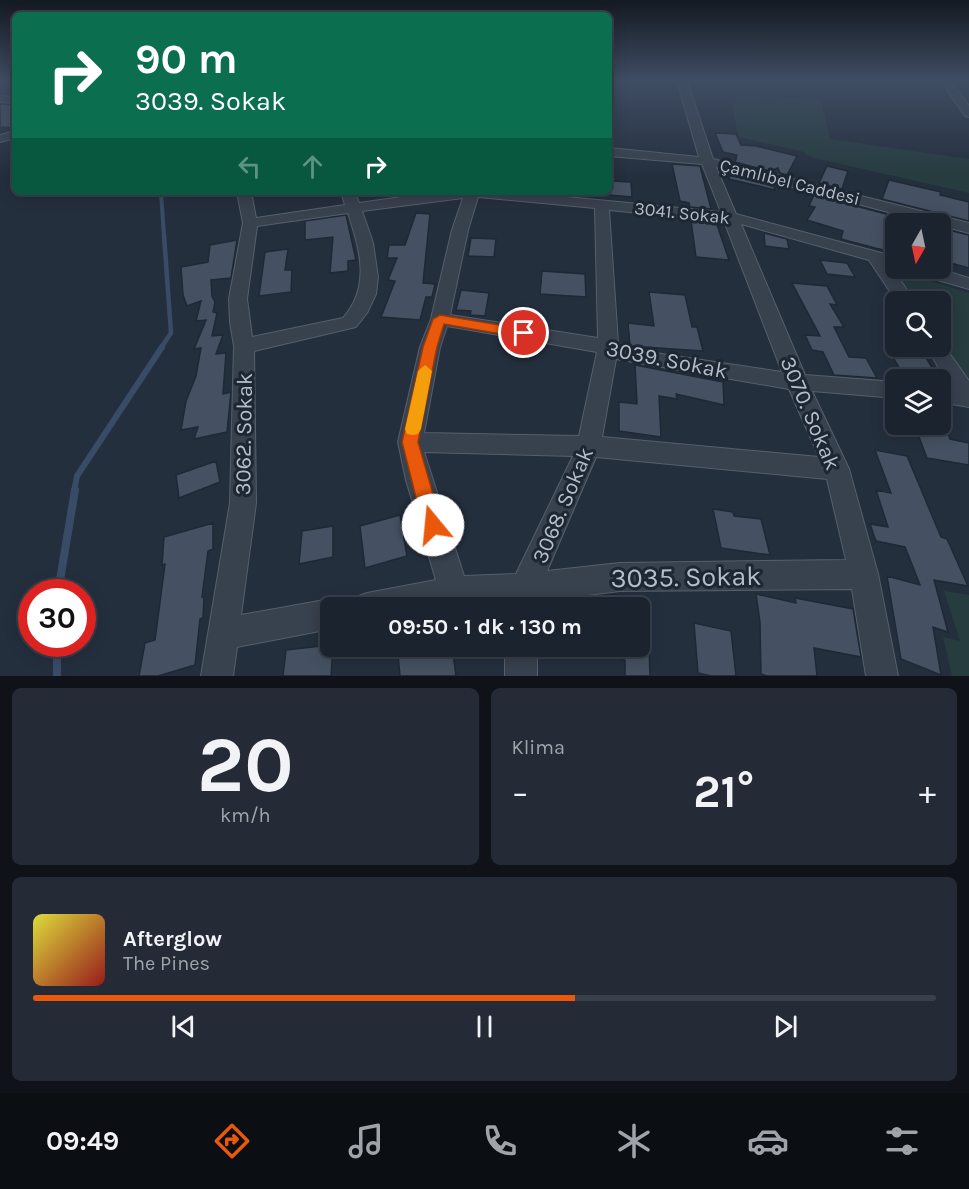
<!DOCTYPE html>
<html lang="tr">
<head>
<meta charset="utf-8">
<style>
  body { margin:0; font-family:Karla,sans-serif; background:#242b36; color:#f1f3f6; height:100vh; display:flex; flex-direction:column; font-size:22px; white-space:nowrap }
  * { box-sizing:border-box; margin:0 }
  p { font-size:20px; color:#a0a4aa }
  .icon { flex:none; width:33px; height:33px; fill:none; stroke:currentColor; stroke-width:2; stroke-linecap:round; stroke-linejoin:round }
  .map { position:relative; height:676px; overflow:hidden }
  .panel { display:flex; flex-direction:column; gap:12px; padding:12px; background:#0f1319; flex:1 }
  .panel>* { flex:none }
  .banner { position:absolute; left:12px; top:12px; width:600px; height:183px; border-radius:9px; box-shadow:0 3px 15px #0003,0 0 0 2px #39404a; background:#0b6e4f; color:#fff; overflow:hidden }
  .needle { width:39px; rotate:189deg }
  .tools { position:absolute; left:885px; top:213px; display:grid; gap:12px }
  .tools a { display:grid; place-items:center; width:66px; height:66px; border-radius:9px; background:#1b232e; box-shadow:0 3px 15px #0003,0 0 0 2px #39404a; font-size:30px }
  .speed { position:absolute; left:18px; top:579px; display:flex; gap:12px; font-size:30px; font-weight:700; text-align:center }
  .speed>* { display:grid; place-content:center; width:78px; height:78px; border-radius:50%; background:#1b232e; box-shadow:0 3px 15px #0003,0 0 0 2px #39404a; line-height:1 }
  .speed .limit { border:9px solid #d22; background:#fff; color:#111 }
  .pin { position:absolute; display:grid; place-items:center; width:51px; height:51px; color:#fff; margin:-26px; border:3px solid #fff; border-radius:50%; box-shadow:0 2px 6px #0007 }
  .me { position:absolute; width:66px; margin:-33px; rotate:343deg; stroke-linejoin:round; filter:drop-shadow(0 0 4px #0008) }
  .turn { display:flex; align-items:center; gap:21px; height:126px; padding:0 24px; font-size:27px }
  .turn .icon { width:78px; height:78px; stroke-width:2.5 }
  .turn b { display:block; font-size:42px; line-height:51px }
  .lanes { display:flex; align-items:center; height:57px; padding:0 24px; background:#0003; justify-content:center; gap:30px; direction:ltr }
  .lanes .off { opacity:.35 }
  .big { font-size:45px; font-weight:700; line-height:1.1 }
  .panel .tile { flex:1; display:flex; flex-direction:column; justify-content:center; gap:9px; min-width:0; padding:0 21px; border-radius:9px; background:#242b36 }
  .panel .dial { align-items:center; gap:0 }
  .dial b { font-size:78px; line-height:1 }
  .song { display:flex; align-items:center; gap:18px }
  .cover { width:72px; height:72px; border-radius:9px; background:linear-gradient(135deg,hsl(60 70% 55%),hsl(0 70% 35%)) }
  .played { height:6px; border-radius:3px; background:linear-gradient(90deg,#ea580c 60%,#39404a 60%) }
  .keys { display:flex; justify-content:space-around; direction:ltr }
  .heat { display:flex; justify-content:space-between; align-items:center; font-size:33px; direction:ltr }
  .panel .tiles { flex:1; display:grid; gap:12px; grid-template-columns:1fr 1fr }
  .tile:last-child { grid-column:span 2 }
  .trip { position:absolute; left:320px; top:597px; width:330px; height:60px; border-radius:9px; background:#1b232e; box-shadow:0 3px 15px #0003,0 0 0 2px #39404a; font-weight:700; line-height:60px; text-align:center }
  .tab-bar { display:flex; height:96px; justify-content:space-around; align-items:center; background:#0b0e12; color:#a0a4aa }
  .tab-bar .icon { width:42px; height:42px }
  .tab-bar .selected { color:#ea580c }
  .tab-bar b { font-size:27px; color:#f1f3f6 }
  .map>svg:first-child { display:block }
</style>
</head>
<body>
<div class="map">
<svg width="969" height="676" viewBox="0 0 969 676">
  <rect width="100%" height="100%" fill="#242f3e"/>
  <!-- green -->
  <path fill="#263c3f" d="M739,96L821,99L830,139L969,159V193L814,158L801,151L739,137L732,107Z
    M909,274L969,293V382L941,342L940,302L911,301L894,277Z
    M944,591L969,595V676H952L943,637L960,641Z"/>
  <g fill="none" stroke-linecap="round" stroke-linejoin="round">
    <!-- stream-far3 -->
    <path stroke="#394c67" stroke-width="4" d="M161,192L164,236"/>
    <!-- stream-far2 -->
    <path stroke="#394c67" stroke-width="4.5" d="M161,348L171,333L164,235"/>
    <!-- stream-far1 -->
    <path stroke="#394c67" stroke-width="6" d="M74,492L77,476L162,347"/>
    <!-- stream -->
    <path stroke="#394c67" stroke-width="8" d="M58,592L75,490
      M57,644V676"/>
  </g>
  <!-- building -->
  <path fill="#455162" stroke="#1f2835" stroke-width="1.5" d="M0,104L15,105V128L0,127Z
    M715,133L736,134L741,145L756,146L797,156L787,175L780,173L778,168L770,171L735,162L737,155L723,152Z
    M672,164L700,166L711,209L690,207L689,203L680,201Z
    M827,166L848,171L842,189L819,183Z
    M731,173L773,184L775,190L729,179Z
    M889,180L941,192L940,195L969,202V221L882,199Z
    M609,181L631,182L632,197L609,195Z
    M814,195L924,224H896V253L875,248L841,239L843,231L807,220L815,207L809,206Z
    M416,213L430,214L423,283L435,284L432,297H426L420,320L381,317L395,281L388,280L397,258H387L389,245H405Z
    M346,215L356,260L348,261V271L330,273L333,237L305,240V221Z
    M691,220L716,222L729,260L696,257Z
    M940,228L969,235V268L940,260Z
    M764,233L787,239L789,249L765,246Z
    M471,238L496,239L494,257L468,256Z
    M237,240L231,278L211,280L212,296L215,302L213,312L217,313L212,336L223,335L216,354L226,353L223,394L231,392L227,432L194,439L198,427L181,430L186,401L196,376L201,348L194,349L206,320L196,321L201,301L187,306L183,295L181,267L208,262L210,245Z
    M288,249L285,270H292L291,292L259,296L265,252Z
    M820,260L847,263L855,277L827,274Z
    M542,271L585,274L586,297L540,294Z
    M792,283L827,286L837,305L830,304L844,327H834L849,357L866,358L877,378L834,375L823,352L812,350L805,335L820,336Z
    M461,290L489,293L485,316L470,315L471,311L456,310Z
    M649,292L685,295L692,327H697L703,351L630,346L628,323L654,326Z
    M889,350L923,353L940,380H906Z
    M635,365L723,382L724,405L676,394L677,399L659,396L661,437L619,431V402L637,404Z
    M914,424H944L950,439L969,443V465L927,458Z
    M875,450L907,456L941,537L947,539L968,586L934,580L948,632L933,627L941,675L901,659L887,576L920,585L905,547L876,541L870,524L888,527L876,490L891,493Z
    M216,461L220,482L179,498L176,475Z
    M713,509L733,512L734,516L761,519L770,555L721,548Z
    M400,515L407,556L365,568L360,526Z
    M213,523V549L208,551L202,597H204L203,618L200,619L195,665L158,676H139L145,643L155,640L165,564L162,565L164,537Z
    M333,526V557L299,564L302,531Z
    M616,594V608H577V599Z
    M756,594L796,603L795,598L853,609L861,657L814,648L817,676H767L761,674L760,622Z
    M694,623L731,631L736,676H711L698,673Z
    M330,645L333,646L331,676H283L286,650Z
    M434,646H452L456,676H400L398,655Z
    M590,646H649L650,676H625V660L590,652Z"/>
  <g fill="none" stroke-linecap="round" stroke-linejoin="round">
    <defs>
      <path id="minor" d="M677,81H687L713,159L969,223V233L716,167L736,214L896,257V267L890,265L915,302H897L869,260L741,224L805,375L896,382V398L812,391L849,469L878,574L898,676H866L852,589L620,591L539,601V608H509V603L445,608H352L356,597L367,593L436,580L406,480L398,442L420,347L431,319L452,230L463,198L362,211L373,243L378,277L376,294L367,313L356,327L254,351L256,503L241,615L330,599L341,603L343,608H330V629L237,647L233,676H201L230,503L234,346L230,322L229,299L243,223L237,192H251L256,218L345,205L341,192H355L359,203L437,192H515L721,212L702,164L609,156V148L699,157ZM478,197L595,208L598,338L450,315L468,230ZM609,210L724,221L782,372L628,349L618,343ZM348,213C360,250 371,286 343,318L252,337L247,299L257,226ZM447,326L597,352L579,436L424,433L440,347ZM616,359L789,389L819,457L602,437ZM424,452L573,456L516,574L464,576ZM596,457L827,479L846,560L620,563L547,571Z
        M941,81H951L969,106V117L965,116Z
        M0,96L15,97V103L0,102Z
        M15,131V138L0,142V135Z
        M908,268H936L969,278V289L910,272Z
        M940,340L969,381V407L940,402V386L950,387L926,346H940Z
        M505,646H537V676H505Z"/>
    </defs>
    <!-- minor casing -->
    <use href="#minor" stroke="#565f6c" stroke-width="2"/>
    <!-- minor -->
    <use href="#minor" fill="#38414e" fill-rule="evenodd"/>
  </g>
  <!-- sky -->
  <linearGradient id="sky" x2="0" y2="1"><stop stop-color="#141a22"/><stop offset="0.46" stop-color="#3f4d63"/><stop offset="1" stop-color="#3f4d63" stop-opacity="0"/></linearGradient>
  <rect width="969" height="176" fill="url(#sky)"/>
  <!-- route -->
  <path fill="#ea580c" stroke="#983908" stroke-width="1.5" d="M440,315L524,329L531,333L524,338L444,324L437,347L418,442L442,525L439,531L433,533L426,531L423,525L402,442L423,347L433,319Z"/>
  <!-- slow -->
  <path fill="#f59e0b" d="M425,365L432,371L421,429L418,434L413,435L407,434L405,429L418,371Z"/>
  <g text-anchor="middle" stroke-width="6" stroke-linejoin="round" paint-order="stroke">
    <!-- far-street labels -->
    <g font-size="18" fill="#b4bcc9" stroke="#1d2633">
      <text transform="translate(790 182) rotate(14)" y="6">Çamlıbel Caddesi</text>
      <text transform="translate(682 213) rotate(6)" y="6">3041. Sokak</text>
    </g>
    <!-- street labels -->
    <g font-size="22" fill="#b4bcc9" stroke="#1d2633">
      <text transform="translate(667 359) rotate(11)" y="8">3039. Sokak</text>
      <text transform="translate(811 413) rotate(67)" y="8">3070. Sokak</text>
      <text transform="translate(243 434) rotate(-89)" y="8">3062. Sokak</text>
      <text transform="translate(562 505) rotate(-67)" y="8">3068. Sokak</text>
    </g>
    <!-- near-street labels -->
    <g font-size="27" fill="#b4bcc9" stroke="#1d2633">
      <text transform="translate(686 577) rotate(-1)" y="9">3035. Sokak</text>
    </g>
  </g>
</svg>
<div class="tools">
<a><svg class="needle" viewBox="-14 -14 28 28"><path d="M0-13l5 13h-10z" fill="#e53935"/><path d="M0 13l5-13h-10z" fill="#a0a4aa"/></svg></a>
<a><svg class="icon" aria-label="search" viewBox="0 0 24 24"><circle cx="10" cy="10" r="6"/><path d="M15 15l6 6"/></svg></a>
<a><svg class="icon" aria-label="layers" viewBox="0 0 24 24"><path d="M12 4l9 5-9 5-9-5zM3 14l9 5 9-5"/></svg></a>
</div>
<div class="speed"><div class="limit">30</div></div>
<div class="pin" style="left:524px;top:333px;background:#d93025"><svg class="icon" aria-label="arrive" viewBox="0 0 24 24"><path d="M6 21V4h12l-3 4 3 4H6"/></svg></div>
<svg class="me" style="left:433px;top:525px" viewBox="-20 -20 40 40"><circle r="19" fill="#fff"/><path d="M0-13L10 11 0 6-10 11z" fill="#ea580c"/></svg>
<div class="trip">09:50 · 1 dk · 130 m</div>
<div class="banner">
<div class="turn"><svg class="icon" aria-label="right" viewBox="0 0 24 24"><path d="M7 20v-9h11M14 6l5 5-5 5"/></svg><div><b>90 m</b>3039. Sokak</div></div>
<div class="lanes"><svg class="icon off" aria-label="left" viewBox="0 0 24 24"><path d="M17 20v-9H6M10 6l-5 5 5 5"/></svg><svg class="icon off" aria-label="ahead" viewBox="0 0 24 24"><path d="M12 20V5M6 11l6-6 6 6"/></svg><svg class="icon" aria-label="right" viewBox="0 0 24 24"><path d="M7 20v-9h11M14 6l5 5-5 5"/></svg></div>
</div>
</div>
<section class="panel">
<div class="tiles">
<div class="tile dial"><b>20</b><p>km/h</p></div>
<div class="tile"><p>Klima</p>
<div class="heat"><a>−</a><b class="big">21°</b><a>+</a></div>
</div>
<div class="tile">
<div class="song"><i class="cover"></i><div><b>Afterglow</b><p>The Pines</p></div></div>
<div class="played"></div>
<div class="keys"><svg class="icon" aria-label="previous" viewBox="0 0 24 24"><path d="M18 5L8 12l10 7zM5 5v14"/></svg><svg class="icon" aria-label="pause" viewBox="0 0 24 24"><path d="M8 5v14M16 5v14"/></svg><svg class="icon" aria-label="next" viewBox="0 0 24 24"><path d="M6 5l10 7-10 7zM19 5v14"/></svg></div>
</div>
</div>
</section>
<nav class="tab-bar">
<b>09:49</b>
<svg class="icon selected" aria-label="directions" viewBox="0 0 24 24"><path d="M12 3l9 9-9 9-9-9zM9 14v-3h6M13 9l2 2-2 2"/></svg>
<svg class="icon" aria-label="music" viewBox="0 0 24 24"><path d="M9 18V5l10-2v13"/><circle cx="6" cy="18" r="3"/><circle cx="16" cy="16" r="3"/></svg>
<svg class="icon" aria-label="phone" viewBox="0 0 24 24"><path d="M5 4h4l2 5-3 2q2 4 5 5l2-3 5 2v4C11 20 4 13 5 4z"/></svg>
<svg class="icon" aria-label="climate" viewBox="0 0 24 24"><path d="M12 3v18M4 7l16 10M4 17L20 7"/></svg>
<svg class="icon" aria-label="car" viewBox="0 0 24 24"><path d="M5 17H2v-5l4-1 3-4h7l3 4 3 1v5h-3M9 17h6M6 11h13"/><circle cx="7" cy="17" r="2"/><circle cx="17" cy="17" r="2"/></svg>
<svg class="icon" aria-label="filters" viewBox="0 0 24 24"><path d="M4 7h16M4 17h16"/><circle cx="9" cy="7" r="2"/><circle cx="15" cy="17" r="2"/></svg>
</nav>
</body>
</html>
